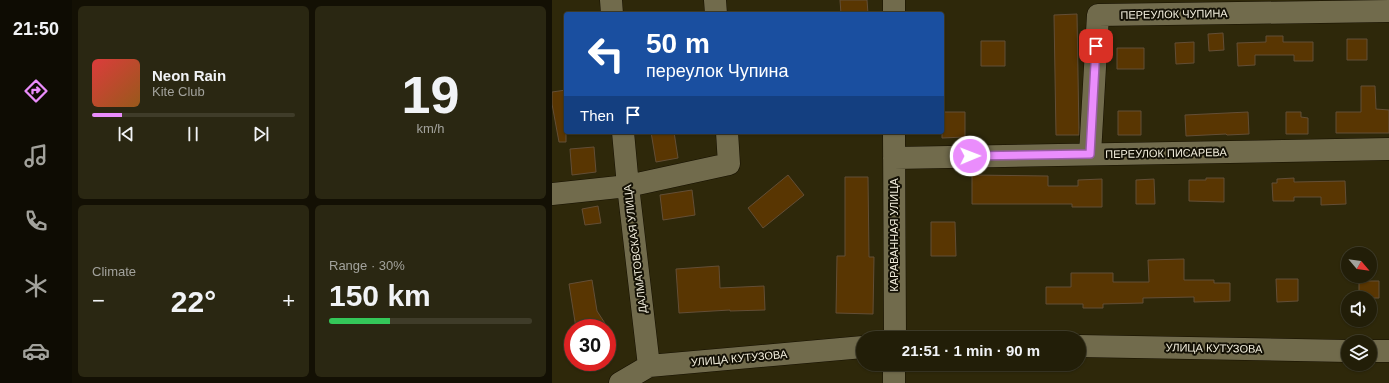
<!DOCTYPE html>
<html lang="en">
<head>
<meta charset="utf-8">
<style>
  body { margin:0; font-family:Arial,sans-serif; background:#2a2712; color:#f1f3f6; height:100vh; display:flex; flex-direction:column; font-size:15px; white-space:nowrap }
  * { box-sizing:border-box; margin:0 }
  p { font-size:13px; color:#a2a29c }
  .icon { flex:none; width:22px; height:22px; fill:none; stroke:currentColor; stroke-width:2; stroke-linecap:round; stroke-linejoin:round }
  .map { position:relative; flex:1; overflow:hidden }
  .side { display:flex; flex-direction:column; gap:6px; padding:6px; background:#131004; width:480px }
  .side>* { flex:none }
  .banner { position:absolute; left:12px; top:12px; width:380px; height:122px; border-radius:4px; box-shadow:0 1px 3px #0004,0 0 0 1px #3f3c29; background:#1a4fa0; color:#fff; overflow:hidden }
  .needle { width:26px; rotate:119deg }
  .controls { position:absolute; left:789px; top:247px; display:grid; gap:8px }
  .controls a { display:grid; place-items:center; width:36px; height:36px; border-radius:50%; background:#221e08; box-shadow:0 1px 3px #0004,0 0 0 1px #3f3c29; font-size:20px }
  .speed { position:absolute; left:12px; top:319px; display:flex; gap:8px; font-size:20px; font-weight:700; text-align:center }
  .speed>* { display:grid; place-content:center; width:52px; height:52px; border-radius:50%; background:#221e08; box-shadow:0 1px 3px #0004,0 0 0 1px #3f3c29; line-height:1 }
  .speed .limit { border:6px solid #d22; background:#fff; color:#111 }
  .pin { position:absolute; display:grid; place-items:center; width:34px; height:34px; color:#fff; margin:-17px; border-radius:8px; box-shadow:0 2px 6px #0006 }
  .me { position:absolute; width:44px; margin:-22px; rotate:89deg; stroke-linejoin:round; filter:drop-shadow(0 0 3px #0008) }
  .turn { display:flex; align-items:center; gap:14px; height:84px; padding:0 16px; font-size:18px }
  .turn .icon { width:52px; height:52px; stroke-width:2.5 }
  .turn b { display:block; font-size:28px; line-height:34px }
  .then { display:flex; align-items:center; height:38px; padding:0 16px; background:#0003; gap:8px; font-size:15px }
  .big { font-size:30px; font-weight:600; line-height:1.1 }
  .side .widget { flex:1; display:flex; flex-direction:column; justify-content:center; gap:6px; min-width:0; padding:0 14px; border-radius:6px; background:#2a2712 }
  .side .dial { align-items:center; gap:0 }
  .dial b { font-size:52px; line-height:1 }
  .song { display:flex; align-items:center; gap:12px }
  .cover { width:48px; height:48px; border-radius:6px; background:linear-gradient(135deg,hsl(0 70% 55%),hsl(30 70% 35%)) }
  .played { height:4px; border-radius:2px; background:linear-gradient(90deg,#ea8dfc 15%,#3f3c29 15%) }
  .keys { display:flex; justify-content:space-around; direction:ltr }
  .heat { display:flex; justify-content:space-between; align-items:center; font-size:22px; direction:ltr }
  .charge { height:6px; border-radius:3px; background:linear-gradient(90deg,#34c759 30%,#3f3c29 0) }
  .side .tiles { flex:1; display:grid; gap:6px; grid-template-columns:repeat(2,1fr) }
  .trip { position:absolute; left:304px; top:331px; width:230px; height:40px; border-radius:20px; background:#221e08; box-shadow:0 1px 3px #0004,0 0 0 1px #3f3c29; font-weight:600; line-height:40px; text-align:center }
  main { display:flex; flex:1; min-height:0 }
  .dock { display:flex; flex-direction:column; width:72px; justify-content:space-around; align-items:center; background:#0e0c03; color:#a2a29c }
  .dock .icon { width:28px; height:28px }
  .dock .current { color:#ea8dfc }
  .dock b { font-size:18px; color:#f1f3f6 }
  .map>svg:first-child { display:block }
</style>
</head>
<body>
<main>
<nav class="dock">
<b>21:50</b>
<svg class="icon current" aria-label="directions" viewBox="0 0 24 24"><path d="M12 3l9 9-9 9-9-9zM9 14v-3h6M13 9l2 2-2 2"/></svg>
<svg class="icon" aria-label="music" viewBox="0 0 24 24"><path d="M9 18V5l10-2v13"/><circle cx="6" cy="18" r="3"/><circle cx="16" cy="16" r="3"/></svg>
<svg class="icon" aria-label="phone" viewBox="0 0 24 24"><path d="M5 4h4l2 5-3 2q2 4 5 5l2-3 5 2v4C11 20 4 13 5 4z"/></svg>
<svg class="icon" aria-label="climate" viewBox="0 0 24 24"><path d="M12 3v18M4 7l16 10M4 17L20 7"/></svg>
<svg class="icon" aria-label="car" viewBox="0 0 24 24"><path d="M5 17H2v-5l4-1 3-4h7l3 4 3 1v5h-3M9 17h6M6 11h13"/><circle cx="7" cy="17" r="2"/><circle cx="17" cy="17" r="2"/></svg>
</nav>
<section class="side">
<div class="tiles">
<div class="widget">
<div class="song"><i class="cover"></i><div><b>Neon Rain</b><p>Kite Club</p></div></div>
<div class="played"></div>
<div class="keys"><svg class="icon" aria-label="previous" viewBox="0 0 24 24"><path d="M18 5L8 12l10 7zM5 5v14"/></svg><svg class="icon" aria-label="pause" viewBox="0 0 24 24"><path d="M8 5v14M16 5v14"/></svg><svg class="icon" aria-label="next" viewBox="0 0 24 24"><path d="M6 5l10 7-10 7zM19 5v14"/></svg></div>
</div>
<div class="widget dial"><b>19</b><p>km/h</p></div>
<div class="widget"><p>Climate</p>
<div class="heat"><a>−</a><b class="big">22°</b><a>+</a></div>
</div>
<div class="widget"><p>Range · 30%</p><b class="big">150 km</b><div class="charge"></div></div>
</div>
</section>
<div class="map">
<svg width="837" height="383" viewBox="0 0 837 383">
  <rect width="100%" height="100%" fill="#2e280a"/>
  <!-- building -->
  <path fill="#593602" stroke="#634e36" d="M288,0H315L316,14H289Z
    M525,14L527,135H504L502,15Z
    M671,33L672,50L657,51L656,34Z
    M714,36H731V42H761V61H742V55H703V65L686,66L685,43L714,42Z
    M795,39H815V60H795Z
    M429,41H453V66H429Z
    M642,42V63L624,64L623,43Z
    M565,48H592V69H565Z
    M809,86H823L824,109L837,110V133H784V112H809Z
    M14,90V142H7L0,104V92Z
    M566,111H589V135H566Z
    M390,112H413V137L390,138Z
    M696,112L697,134L675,135L674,134L634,136L633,115Z
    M734,112H749V117L756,118V134H734Z
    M99,132H122L126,158L104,162Z
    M42,147L44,172L20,175L18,149Z
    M236,175L252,195L211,228L196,208Z
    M420,175L496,176V186H526V180L550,179V207H520V204H420Z
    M293,177H316L317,257H322L321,314L284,313L285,256H293Z
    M654,178H672V202L637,201V180H654Z
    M742,178V182L793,181L794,204L769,205V197H742V201H721L720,183H725V179Z
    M602,179L603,204H584V180Z
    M140,190L143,215L111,220L108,195Z
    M46,206L49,223L33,225L30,209Z
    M379,222H403L404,256H379Z
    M632,259V280H662V283H678V301L642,302V297L591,298V303L551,304V308H531V304H494V287H519V273H561V282H597L596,260Z
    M167,266L168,288L212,286L213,310L178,311V310L127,313L124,269Z
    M724,279H746V301L725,302Z
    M40,280L45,311L56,328H24L17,284Z
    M807,281H827V298H807Z"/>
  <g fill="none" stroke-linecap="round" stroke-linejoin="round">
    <defs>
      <path id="minor" d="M59,0L60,14
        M163,0L164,14
        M342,0V14
        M71,132L76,186L97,366
        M342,132L343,338
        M538,154L546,15L837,11
        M342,158L837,149
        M0,194L76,186L177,164L175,132
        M527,346L796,351
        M818,351H837
        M68,383L97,366L311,347
        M342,383V364"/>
    </defs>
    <!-- minor casing -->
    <use href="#minor" stroke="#161000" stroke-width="23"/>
    <!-- minor -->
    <use href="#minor" stroke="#716b4c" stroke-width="22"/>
  </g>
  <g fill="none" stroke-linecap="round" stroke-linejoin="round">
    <defs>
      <path id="route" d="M418,156L538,154L544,46"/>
    </defs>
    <!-- route casing -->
    <use href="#route" stroke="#985ca4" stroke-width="10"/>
    <!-- route -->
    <use href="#route" stroke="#ea8dfc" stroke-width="7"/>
  </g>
  <g text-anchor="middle" stroke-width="4" stroke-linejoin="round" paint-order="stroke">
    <!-- street labels -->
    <g font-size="11" fill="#f2eedd" stroke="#141105">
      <text transform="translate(622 14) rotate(-1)" y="4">ПЕРЕУЛОК ЧУПИНА</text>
      <text transform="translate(614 153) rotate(-1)" y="4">ПЕРЕУЛОК ПИСАРЕВА</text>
      <text transform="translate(342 235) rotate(-90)" y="4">КАРАВАННАЯ УЛИЦА</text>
      <text transform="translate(83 249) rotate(-97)" y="4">ДАЛМАТОВСКАЯ УЛИЦА</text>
      <text transform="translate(662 348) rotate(1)" y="4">УЛИЦА КУТУЗОВА</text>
      <text transform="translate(187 358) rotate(-5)" y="4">УЛИЦА КУТУЗОВА</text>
    </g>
  </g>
</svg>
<div class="controls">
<a><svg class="needle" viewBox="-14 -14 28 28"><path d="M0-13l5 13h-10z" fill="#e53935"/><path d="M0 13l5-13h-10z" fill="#a2a29c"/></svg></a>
<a><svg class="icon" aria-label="sound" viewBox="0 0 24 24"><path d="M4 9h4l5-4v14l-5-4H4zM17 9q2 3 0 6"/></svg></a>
<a><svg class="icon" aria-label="layers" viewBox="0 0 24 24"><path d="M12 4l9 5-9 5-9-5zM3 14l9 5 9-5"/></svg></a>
</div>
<div class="speed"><div class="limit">30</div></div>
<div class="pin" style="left:544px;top:46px;background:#d93025"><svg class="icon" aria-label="arrive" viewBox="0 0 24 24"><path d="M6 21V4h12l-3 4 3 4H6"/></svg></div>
<svg class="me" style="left:418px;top:156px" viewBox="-20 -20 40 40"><circle r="17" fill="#ea8dfc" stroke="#fff" stroke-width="3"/><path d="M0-11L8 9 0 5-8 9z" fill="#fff"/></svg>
<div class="trip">21:51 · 1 min · 90 m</div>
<div class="banner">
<div class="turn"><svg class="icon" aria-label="left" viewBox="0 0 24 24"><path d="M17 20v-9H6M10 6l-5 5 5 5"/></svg><div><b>50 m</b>переулок Чупина</div></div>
<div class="then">Then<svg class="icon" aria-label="arrive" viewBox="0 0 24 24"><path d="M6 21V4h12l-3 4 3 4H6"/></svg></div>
</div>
</div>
</main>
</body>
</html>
